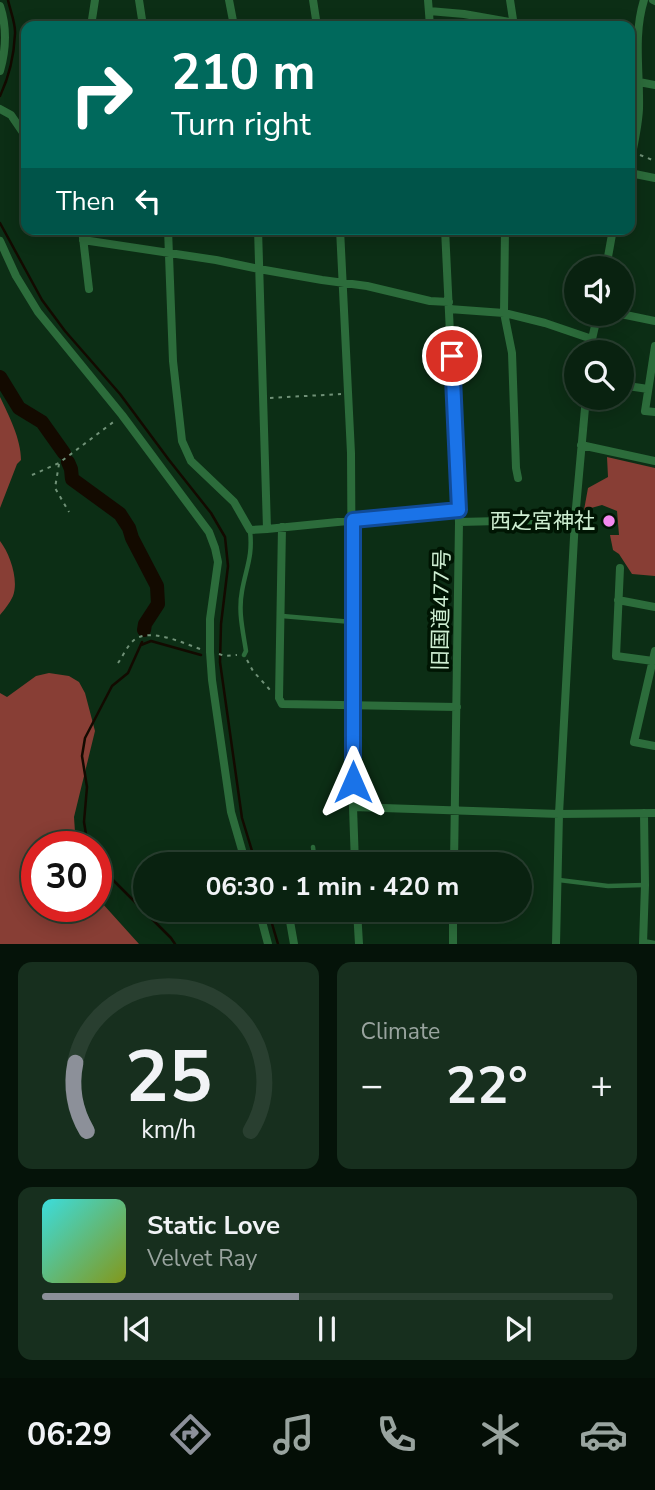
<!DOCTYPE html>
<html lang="en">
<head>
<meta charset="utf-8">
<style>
  body { margin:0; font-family:"Nunito Sans","Noto Sans JP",sans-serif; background:#172f1e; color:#f1f3f6; height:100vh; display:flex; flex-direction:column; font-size:26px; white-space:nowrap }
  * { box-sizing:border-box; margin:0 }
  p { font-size:23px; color:#99a49f }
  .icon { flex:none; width:38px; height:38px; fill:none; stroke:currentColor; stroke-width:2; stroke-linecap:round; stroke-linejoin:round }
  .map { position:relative; height:944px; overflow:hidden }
  .drawer { display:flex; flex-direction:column; gap:18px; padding:18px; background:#051309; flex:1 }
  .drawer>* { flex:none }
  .guide { position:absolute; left:21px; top:21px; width:614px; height:214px; border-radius:14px; box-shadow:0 4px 18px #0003,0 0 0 2px #293f30; background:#00695c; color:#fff; overflow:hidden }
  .buttons { position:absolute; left:564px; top:256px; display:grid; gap:14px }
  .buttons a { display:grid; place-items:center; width:70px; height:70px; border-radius:50%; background:#092210; box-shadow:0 4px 18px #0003,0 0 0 2px #293f30; font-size:35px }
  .speed { position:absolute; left:21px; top:831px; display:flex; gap:14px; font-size:35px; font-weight:700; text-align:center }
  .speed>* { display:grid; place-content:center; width:91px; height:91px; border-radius:50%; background:#092210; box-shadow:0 4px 18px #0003,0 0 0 2px #293f30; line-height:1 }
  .speed .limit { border:10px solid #d22; background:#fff; color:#111 }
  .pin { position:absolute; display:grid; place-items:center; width:60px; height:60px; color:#fff; margin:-30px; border:4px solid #fff; border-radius:50%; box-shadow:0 2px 7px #0007 }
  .me { position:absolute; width:77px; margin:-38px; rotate:0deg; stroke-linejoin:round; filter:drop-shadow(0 0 5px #0008) }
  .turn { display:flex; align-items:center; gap:24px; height:147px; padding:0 35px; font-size:32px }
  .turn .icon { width:91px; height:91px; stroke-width:2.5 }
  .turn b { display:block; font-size:49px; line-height:60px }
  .then { display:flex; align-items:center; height:66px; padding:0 35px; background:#0003; gap:14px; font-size:26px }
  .big { font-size:52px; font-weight:700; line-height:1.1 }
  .drawer .widget { flex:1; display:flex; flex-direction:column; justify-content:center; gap:10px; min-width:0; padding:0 24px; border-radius:14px; background:#172f1e }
  .drawer .dial { align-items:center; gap:0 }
  .dial svg { height:182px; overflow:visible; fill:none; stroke:#293f30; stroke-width:7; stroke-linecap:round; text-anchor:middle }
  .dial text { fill:#f1f3f6; stroke:none }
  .song { display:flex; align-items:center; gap:21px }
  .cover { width:84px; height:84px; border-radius:10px; background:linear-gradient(135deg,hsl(180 70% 55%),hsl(70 70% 35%)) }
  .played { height:7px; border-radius:4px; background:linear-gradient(90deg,#8c9099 45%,#293f30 45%) }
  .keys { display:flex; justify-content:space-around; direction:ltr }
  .heat { display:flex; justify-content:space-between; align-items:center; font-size:38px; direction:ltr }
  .drawer .tiles { flex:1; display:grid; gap:18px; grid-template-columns:1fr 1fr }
  .widget:last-child { grid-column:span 2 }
  .trip { position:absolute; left:133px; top:852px; width:399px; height:70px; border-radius:35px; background:#092210; box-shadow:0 4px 18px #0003,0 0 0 2px #293f30; font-weight:700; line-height:70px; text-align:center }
  .tab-bar { display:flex; height:112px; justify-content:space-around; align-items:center; background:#040e06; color:#99a49f }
  .tab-bar .icon { width:49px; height:49px }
  .tab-bar .active { color:#8c9099 }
  .tab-bar b { font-size:32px; color:#f1f3f6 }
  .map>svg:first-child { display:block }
</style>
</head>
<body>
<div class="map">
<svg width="655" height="944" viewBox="0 0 655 944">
  <rect width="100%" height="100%" fill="#0c2e15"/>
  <!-- forest -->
  <path fill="#883e35" d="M0,397C9,416 21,439 21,460L17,464L0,508Z
    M607,457L655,468V576L632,574L619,554L613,550L610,535H619L617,511L602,505L584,510L588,488L608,477Z
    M0,541C10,554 19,580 13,596C10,603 4,610 0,615Z
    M49,673L69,676L79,682L85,693L95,731L74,817L76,847H37V906H96V895L102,903L139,944H0V693L7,697L36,676Z"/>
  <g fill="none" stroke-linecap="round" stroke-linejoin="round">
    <!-- stream -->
    <path stroke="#130a00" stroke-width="2.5" d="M0,96C9,77 14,55 15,34C16,24 10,10 8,0
      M0,223L42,300L65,331L120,394L169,460L211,513L225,537L228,566L221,624L220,662L242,818L256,864
      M141,645L151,641L201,655
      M88,847L84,822L87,787L82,756L85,738L112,686L128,673L142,642
      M96,859L106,873L171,938L175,944
      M268,910L278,944"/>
    <!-- river -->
    <path stroke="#130a00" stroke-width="14" d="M0,377L19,408L42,422L64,453
      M68,462L71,469L72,479L120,514L129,528L132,538L157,586L158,604L145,624L144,630"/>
    <!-- path -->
    <path stroke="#709177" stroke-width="2" stroke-dasharray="3.5 5" stroke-linecap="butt" d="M640,155L655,161
      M270,398L341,394
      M59,464L55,488L69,512
      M32,475L59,463L116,420
      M219,654L225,656L237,655
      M247,660L253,671L271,691
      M118,663C123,656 127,646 134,640C151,627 185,644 203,650"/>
    <!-- lane -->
    <path stroke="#2c6c3b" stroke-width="4.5" d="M282,616L352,622
      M244,655L246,651C243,631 238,612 242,591C246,568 253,556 250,531
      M313,847L315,864
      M559,880L608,886L644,885
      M643,941L655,943"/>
    <!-- street -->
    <path stroke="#2c6c3b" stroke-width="8" d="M139,0L143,26
      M229,0L234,26
      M313,0L317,26
      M428,0L430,26
      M510,0L514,26
      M653,0L655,1
      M0,6C7,27 6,50 0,71
      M429,11L464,14L533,26
      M91,26L95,0
      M639,82L655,85
      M0,109L11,115L26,137
      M630,163C634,145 638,127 639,109C640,72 633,35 644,0
      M630,173L655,178
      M82,229L89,289
      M168,229L173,361L182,441L191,461L234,502L250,530L267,529
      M258,229L267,529L459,510
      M340,229L351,453L353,807L355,864
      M445,229L459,522L454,864
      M505,229L504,313L512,353L516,468L518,478
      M83,240L216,260L259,269L322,280L367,286L430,301L449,302
      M0,241L16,276L38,312L122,415L209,532L215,548L218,562L210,619V652L212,680L231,812L246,864
      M606,268L613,229
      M449,309L504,313L545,323L592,339
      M616,313L655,321
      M655,346L645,411L655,412
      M589,352L598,313
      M621,385L648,389
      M581,445L655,461
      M459,522L575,519
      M282,527L279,698L282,704L457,707
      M620,568L616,656L653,661
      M618,600L655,607
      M655,651L634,742L655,746
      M353,807L559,814L655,813
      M259,910L268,944
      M288,910L294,944
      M357,910L359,944
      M453,944V910
      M556,944L559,814L575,519L586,397
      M643,944L645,885L644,813"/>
  </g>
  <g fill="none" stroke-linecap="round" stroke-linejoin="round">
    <defs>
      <path id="route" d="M353,782V520L459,510L452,356"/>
    </defs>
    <!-- route casing -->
    <use href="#route" stroke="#114b97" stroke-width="18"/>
    <!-- route -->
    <use href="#route" stroke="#1a73e8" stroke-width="12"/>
  </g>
  <!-- markers -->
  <circle fill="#f489ef" stroke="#001503" stroke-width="2.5" cx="609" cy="521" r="7"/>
  <g text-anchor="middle" stroke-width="7" stroke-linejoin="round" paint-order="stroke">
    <!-- poi labels -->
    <g font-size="21" fill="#ceeed2" stroke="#001503" text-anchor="end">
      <text x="595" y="528">西之宮神社</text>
    </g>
    <!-- street labels -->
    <g font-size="21" fill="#ceeed2" stroke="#001503">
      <text transform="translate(441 610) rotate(-89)" y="7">旧国道477号</text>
    </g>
  </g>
</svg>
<div class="buttons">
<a><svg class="icon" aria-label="sound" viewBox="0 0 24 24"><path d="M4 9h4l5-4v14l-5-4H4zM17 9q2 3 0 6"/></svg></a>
<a><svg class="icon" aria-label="search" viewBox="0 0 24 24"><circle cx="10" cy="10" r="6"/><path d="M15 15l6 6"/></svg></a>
</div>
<div class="speed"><div class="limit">30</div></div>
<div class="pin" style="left:452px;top:356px;background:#d93025"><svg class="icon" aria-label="arrive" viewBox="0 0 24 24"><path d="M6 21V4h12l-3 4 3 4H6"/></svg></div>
<svg class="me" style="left:353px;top:782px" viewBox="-20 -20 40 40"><path d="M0-17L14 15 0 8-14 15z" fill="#1a73e8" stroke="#fff" stroke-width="4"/></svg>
<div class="trip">06:30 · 1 min · 420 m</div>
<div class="guide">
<div class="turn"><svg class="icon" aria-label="right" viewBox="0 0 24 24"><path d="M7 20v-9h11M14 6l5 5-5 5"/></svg><div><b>210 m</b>Turn right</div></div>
<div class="then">Then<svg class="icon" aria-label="left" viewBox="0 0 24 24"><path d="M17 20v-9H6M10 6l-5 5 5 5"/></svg></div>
</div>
</div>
<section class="drawer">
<div class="tiles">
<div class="widget dial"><svg viewBox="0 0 100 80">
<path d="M14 69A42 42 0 1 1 86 69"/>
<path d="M14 69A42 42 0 0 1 9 39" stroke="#8c9099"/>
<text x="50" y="56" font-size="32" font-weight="700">25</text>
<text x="50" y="72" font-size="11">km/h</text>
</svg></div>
<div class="widget"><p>Climate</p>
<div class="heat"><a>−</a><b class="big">22°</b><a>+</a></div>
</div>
<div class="widget">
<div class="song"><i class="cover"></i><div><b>Static Love</b><p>Velvet Ray</p></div></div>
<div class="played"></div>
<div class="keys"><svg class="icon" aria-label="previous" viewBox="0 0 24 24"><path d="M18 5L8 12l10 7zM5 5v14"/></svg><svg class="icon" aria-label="pause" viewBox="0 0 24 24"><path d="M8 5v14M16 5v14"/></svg><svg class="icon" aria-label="next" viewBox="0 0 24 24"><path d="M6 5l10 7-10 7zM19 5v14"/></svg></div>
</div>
</div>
</section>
<nav class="tab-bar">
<b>06:29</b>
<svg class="icon active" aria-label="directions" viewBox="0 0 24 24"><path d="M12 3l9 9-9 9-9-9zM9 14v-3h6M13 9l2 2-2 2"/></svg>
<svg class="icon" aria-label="music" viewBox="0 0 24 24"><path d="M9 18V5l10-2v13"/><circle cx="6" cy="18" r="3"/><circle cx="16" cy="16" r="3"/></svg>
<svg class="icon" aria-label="phone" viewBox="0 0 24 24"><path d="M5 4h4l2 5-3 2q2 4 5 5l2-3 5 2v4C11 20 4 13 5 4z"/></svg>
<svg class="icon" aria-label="climate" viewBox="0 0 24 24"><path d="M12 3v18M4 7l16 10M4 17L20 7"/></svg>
<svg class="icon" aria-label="car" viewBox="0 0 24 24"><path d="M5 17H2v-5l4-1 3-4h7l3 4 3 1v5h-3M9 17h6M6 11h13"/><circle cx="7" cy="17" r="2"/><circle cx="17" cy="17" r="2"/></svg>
</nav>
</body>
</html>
